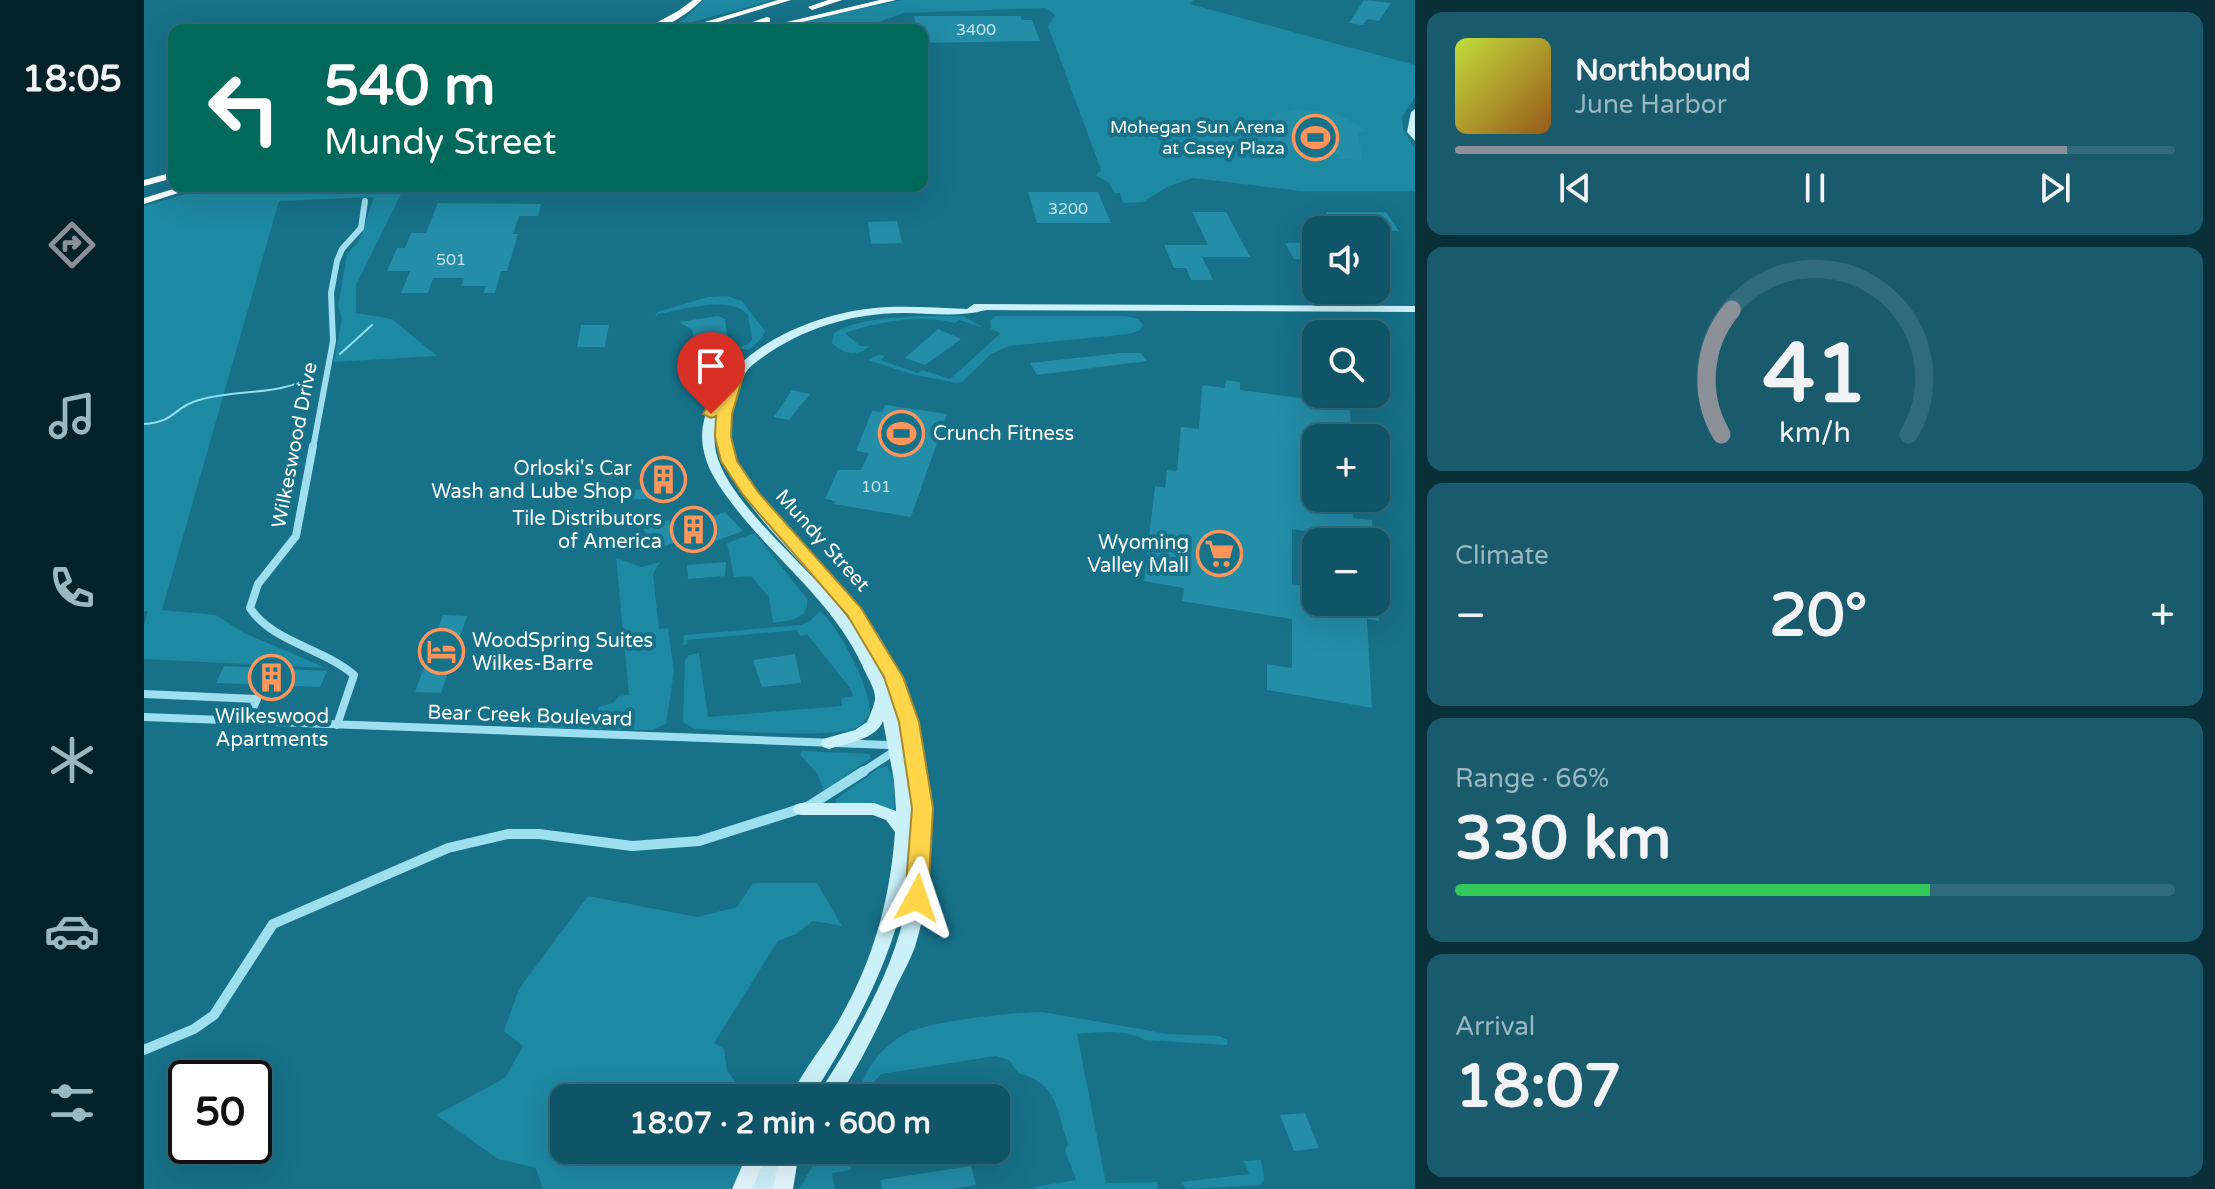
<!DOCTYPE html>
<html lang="en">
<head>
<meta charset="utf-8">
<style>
  body { margin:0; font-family:"Varela Round",sans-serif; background:#195b6d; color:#f1f3f6; height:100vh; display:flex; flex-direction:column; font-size:30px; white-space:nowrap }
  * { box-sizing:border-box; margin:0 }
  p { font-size:26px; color:#9cb7c0 }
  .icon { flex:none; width:44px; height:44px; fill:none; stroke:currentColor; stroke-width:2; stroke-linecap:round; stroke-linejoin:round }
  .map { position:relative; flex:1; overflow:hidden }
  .sheet { display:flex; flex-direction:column; gap:12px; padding:12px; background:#092f39; width:800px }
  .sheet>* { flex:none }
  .hud { position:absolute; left:24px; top:24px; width:760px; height:168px; border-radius:16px; box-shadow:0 8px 32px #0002,0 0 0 2px #306b7b; background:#00695c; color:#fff; overflow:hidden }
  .tools { position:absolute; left:1158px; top:216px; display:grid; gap:16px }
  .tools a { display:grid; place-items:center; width:88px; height:88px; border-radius:16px; background:#105567; box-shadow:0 8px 32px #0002,0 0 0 2px #306b7b; font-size:40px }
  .speed { position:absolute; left:24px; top:1060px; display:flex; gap:16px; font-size:40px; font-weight:700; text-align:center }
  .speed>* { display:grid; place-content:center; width:104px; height:104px; border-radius:50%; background:#105567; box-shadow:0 8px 32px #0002,0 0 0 2px #306b7b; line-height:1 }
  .speed .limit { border:4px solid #111; border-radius:12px; background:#fff; color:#111 }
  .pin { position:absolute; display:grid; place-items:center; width:68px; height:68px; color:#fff; margin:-82px -34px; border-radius:50% 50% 50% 0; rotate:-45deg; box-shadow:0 0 8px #0007 }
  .pin .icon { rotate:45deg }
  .me { position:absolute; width:88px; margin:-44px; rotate:5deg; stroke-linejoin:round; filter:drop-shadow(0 0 6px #0008) }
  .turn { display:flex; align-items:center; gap:28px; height:168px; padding:0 24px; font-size:36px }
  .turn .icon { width:104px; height:104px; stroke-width:2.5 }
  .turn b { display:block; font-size:56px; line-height:68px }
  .big { font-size:60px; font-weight:700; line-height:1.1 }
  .sheet .card { flex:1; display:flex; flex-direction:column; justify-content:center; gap:12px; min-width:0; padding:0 28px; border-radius:16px; background:#195b6d }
  .sheet .dial { align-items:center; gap:0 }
  .dial svg { height:208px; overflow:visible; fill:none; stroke:#306b7b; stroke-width:7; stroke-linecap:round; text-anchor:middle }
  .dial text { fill:#f1f3f6; stroke:none }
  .song { display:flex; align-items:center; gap:24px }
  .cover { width:96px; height:96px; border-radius:12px; background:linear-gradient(135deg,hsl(70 70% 55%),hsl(30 70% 35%)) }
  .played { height:8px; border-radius:4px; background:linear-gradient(90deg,#8c9099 85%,#306b7b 85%) }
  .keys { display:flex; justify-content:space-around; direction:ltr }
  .heat { display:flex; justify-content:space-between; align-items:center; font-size:44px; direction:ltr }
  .charge { height:12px; border-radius:6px; background:linear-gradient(90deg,#34c759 66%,#306b7b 0) }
  .trip { position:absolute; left:406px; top:1084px; width:460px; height:80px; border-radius:16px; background:#105567; box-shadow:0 8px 32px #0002,0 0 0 2px #306b7b; font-weight:700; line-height:80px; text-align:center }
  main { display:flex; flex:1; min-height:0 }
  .dock { display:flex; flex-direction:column; width:144px; justify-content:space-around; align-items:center; background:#062229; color:#9cb7c0 }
  .dock .icon { width:56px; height:56px }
  .dock .current { color:#8c9099 }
  .dock b { font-size:36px; color:#f1f3f6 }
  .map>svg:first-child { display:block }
</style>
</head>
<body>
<main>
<nav class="dock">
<b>18:05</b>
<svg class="icon current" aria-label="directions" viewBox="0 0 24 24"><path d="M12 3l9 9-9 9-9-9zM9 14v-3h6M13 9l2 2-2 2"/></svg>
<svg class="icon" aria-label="music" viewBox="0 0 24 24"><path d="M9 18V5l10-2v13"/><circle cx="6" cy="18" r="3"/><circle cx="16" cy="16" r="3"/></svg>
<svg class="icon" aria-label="phone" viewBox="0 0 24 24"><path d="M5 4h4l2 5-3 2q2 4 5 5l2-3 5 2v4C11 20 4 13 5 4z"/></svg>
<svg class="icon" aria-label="climate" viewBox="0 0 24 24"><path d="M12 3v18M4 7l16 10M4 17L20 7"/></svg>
<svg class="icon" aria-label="car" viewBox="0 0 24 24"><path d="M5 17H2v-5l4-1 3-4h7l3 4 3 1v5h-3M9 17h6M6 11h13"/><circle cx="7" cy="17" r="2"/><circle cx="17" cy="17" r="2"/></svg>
<svg class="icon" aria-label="filters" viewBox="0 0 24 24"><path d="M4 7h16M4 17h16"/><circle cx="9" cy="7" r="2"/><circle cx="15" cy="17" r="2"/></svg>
</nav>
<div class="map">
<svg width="1271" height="1189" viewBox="0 0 1271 1189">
  <rect width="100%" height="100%" fill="#167189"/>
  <!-- green -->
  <path fill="#1e89a2" d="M560,0H629L519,30L540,19Z
    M758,0H1050L1046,4L1271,65V97L1258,117L1259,129L1271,149V191H1156L1049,178L1023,187L999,202L979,203L976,193H970L965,183L952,175L957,170L904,26L911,15L902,8L760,13L712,30H620Z
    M69,186H261L212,285V313L248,319L293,356L190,362L198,318L194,306L203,254L216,239L230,197L135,201L18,610L72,615L100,633L182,668L0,659V625L4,611H0V206Z
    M583,296L598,301L621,331L618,338L605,350L590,348L604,344L608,340L604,315C586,294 538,310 514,314L511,318L513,312L564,297Z
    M776,316H819L840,328L815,320L811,323C777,314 734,322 701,333L716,346H726C712,357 701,355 688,343L690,333C715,318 749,318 776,316Z
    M852,316H981L994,319L999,325L996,330L986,334L865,346L847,354L818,382L812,383L767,374L724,360L736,354L740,356L737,360L774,373L778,370L806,379L857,333L847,329L846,321Z
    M611,533L663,599C665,620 646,620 629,623L625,597L607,576L590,577L583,543Z
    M472,558L497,567L516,562L509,574L515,629L524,628L530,671L522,724L508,730L392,728L388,724L387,715L398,712L399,718L454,712V707L469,703L475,696L485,695Z
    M676,611C695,627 727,688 726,713C723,718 720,723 714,727C689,740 583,730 550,729L539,722L541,660L545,655L555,653L564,717L698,706L697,698L709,696L706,688L663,634L656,636L653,630L543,640V644L539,645L540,635L657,625L666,621Z
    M658,751L725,754L727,758L680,791L673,773L656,755Z
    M743,766L750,779V810L692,804V799L735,768Z
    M609,883H673L698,926L669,921L652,934L634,941L570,1043L580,1049L583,1071L602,1094L599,1098H420V1150H610L587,1189H399L392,1168L354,1159L292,1115L361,1078L379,1046L360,1031L375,989L444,896L553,917L593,907Z
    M899,1012L1024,1034L1075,1036L1084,1040L1083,1045L1001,1040C981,1029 955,1032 933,1034L962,1183L1013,1182L1014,1189H892L890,1187L932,1180L921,1150L924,1144C912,1109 914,1083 874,1073L865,1060L852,1056L737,1074L731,1081L728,1098H714C718,1072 736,1049 759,1035C783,1021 870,1012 899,1012Z
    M678,1150H708L707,1170L688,1173L691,1189H655Z
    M1114,1160H1117L1120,1180L1116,1185L1042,1189L1037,1182L1105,1174L1100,1161Z"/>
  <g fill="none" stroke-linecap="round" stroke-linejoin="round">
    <!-- stream -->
    <path stroke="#8fe0f1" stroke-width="2" d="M196,354L228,325
      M0,424C32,422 29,407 55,400C93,389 135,396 170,376"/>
  </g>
  <!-- building -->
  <path fill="#248da8" d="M1220,0L1247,3L1235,21L1223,19L1219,25L1205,23Z
    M770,16H877L878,20H888L896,41L778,43V30H773Z
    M1155,109L1190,113L1213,124L1221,132H1214L1219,161L1196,159V155L1131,149L1129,125L1120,124L1134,113Z
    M884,192H954L967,223H893Z
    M294,203L397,204L394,216H375L369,234H374L363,271H357L351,293H339L342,286H317L320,278H289L284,293H257L266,271H243L253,248H261L267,233H282Z
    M1048,212H1082L1106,257H1058L1069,280H1047L1042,268H1030L1020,245H1064Z
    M1182,212H1242L1255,231L1194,230Z
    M753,221L758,243L727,244L724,222Z
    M1172,242V259H1150L1141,243Z
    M574,316L581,319L583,336L550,339L548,330L535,322Z
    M437,325H465L461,347H433Z
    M794,329L817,339L781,365L761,358Z
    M977,353H997L1003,361L893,375L886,363Z
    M1082,380L1096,382V390L1206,405L1207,438H1172V498H1208L1209,518L1228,520L1229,541L1148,529V584L1172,588V602H1233L1235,621L1223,619L1228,708L1123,690V664L1148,668V619L1038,601L1040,588L1000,581L1011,486L1021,488L1023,470L1033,471L1037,427L1055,429L1058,385L1081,388Z
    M648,390L666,394L645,420L630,417Z
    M741,405L803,414L767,517L690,504L691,501L681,499L694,470H717L725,453L712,451L728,411L738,412Z
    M529,458L533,498L469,500V491L506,489V471H516V459Z
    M581,512L599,531L549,549L540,539L515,548L499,529L524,520L532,530Z
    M582,562L581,576L544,579L543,565Z
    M299,615L323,616L297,693L271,692Z
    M651,654L657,683L618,687L609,660Z
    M80,666L183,671L176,687L72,683Z
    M1161,1113L1175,1148L1150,1151L1136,1115Z
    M827,1166L832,1185L808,1189H738L736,1180Z"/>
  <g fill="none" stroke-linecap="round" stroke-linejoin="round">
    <!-- street-far2 -->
    <path stroke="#9ddfef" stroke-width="6" d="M169,448L189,341L187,293L193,261L198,249L217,228L221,201"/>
    <!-- street-far1 -->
    <path stroke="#9ddfef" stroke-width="8" d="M169,446L152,536L114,584L106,608C128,642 179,648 210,675L193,725
      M0,694L113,699L103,721
      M0,717L770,746
      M717,773L752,750"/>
    <!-- street -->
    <path stroke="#9ddfef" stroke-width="10" d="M0,1050L50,1029L70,1015L129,924L304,848L364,834H395L488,846L555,841L665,806L720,771"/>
    <!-- secondary -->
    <path fill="#caf0fa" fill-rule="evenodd" d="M1271,109V141L1263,132L1267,112Z
      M830,304L1271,306V312L842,310C814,318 786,313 758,313C706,313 651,331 611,363C597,373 598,384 593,399C589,410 585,422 586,434C590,495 677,560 714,607C742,641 761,683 773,725C793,795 792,878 771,947C766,960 759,973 753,985C736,1024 717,1062 694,1098H673C681,1082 692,1067 701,1051C728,1004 754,955 763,901C779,817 769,723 727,648C692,585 577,503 574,434C573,420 579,406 583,393C573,409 568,433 572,452C584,504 667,568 700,613C728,649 750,693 759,738C790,878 740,983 667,1098H646C658,1072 677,1049 692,1025C728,965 746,902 751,832L742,820L729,815H657L651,813L649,809L651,805L657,803H730L752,811L750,780L739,721C731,740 703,743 685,749L679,747L677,743L679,739L711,730L723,722C726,715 730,706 731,699C732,689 722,675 718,665C690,604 634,562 593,510C580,493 564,473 560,452C552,420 571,387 594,366C631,330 693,309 744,307C770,306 797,308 823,309Z
      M614,1150H634L631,1160L636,1150H657L638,1189H603Z"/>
    <!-- primary -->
    <path fill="#e4f8ff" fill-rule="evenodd" d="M605,1150H629L626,1157L619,1163L608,1189H588Z
      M636,1150H654L655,1152L649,1189H629Z"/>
    <!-- highway -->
    <path fill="#fff" fill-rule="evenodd" d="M549,0H558C543,15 520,30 499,30L534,11Z
      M634,0H647L548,30H534Z
      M684,0H698L668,10L664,7Z
      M736,0H752L624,30H608Z
      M623,17L626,18V22L599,30H586Z
      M30,172V178L0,186V180Z
      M39,186H56L0,204V198Z"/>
  </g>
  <!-- route -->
  <path fill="#ffd54a" stroke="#a68a30" stroke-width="2" d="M593,369L600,373L588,414L587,437L593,461L614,492L717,608L759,677L775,722L789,808L784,898L781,905L773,908L765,905L761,898L768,808L755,722L740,677L704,616L599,495L577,461L571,437L572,416L567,418L559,414L579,376Z"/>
  <!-- icons -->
  <defs>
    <symbol id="stadium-ring" viewBox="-11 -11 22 22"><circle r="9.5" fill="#167189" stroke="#ff955a" stroke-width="1.5"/><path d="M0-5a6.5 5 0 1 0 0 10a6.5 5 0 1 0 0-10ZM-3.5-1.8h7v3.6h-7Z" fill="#ff955a"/></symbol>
    <symbol id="building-ring" viewBox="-11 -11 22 22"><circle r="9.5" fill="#167189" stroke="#ff955a" stroke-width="1.5"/><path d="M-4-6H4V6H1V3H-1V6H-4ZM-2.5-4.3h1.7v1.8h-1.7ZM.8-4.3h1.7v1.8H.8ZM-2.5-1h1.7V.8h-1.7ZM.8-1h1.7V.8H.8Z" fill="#ff955a"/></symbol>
    <symbol id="supermarket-ring" viewBox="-11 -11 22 22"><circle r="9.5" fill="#167189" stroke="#ff955a" stroke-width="1.5"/><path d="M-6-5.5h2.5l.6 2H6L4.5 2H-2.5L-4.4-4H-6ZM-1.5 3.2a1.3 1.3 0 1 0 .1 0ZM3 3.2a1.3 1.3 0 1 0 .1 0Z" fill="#ff955a"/></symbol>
    <symbol id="hotel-ring" viewBox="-11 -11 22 22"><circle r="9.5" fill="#167189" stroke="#ff955a" stroke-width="1.5"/><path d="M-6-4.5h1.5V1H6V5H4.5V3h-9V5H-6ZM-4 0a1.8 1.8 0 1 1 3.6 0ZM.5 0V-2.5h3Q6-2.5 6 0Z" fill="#ff955a"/></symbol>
  </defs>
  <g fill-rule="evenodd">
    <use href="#stadium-ring" x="1146" y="112" width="51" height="51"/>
    <use href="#stadium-ring" x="732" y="408" width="51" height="51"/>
    <use href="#building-ring" x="494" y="454" width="51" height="51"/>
    <use href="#building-ring" x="524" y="504" width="51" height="51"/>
    <use href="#supermarket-ring" x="1050" y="528" width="51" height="51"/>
    <use href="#hotel-ring" x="272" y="626" width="51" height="51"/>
    <use href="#building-ring" x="102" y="652" width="51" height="51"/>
  </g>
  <g text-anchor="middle" stroke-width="8" stroke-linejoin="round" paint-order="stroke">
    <!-- number labels -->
    <g font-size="16" fill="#c8e2e9">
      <text x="832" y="35">3400</text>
      <text x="924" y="214">3200</text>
      <text x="307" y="265">501</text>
      <text x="732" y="492">101</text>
    </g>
    <!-- far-poi labels -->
    <g font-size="18" fill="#fff" stroke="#167189" text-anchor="end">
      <text x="1141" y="133">Mohegan Sun Arena<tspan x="1141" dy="21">at Casey Plaza</tspan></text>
    </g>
    <!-- poi labels -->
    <g font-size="20" fill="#fff" stroke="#167189" text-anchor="end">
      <text x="789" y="440" text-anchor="start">Crunch Fitness</text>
      <text x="488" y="475">Orloski's Car<tspan x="488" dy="23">Wash and Lube Shop</tspan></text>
      <text x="518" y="525">Tile Distributors<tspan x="518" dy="23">of America</tspan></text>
      <text x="1045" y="549">Wyoming<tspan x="1045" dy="23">Valley Mall</tspan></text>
      <text x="328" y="647" text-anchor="start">WoodSpring Suites<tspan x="328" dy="23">Wilkes-Barre</tspan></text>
      <text x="128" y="723" text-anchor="middle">Wilkeswood<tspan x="128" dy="23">Apartments</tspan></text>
    </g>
    <!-- street labels -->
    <g font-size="20" fill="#fff" stroke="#167189">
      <text transform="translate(150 445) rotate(-79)" y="7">Wilkeswood Drive</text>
      <text transform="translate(679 540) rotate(48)" y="7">Mundy Street</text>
      <text transform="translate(386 715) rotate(2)" y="7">Bear Creek Boulevard</text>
    </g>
  </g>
</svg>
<div class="tools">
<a><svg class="icon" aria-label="sound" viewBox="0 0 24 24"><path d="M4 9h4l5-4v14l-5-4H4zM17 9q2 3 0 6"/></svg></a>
<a><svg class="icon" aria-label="search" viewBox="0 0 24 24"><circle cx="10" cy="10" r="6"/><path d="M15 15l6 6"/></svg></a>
<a>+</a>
<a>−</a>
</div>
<div class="speed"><div class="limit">50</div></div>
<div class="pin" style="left:567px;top:414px;background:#d93025"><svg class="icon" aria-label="arrive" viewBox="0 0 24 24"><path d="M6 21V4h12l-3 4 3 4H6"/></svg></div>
<svg class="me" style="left:773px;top:898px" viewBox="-20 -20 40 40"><path d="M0-17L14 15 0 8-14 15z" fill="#ffd54a" stroke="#fff" stroke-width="4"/></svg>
<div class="trip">18:07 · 2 min · 600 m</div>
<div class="hud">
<div class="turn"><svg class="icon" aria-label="left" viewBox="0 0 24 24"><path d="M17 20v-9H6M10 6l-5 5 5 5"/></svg><div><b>540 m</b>Mundy Street</div></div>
</div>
</div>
<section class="sheet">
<div class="card">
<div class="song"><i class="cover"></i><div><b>Northbound</b><p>June Harbor</p></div></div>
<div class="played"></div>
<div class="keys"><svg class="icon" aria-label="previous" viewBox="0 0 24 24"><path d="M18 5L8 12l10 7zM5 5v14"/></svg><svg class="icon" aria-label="pause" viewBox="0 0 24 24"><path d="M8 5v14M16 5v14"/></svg><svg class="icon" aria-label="next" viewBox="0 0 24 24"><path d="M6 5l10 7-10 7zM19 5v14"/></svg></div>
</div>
<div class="card dial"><svg viewBox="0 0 100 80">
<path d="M14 69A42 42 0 1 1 86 69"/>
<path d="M14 69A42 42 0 0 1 18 21" stroke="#8c9099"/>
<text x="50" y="56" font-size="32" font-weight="700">41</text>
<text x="50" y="72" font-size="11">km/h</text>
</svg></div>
<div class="card"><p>Climate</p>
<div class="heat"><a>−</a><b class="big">20°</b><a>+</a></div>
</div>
<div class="card"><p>Range · 66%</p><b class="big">330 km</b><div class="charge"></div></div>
<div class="card"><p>Arrival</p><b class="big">18:07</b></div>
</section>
</main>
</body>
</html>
